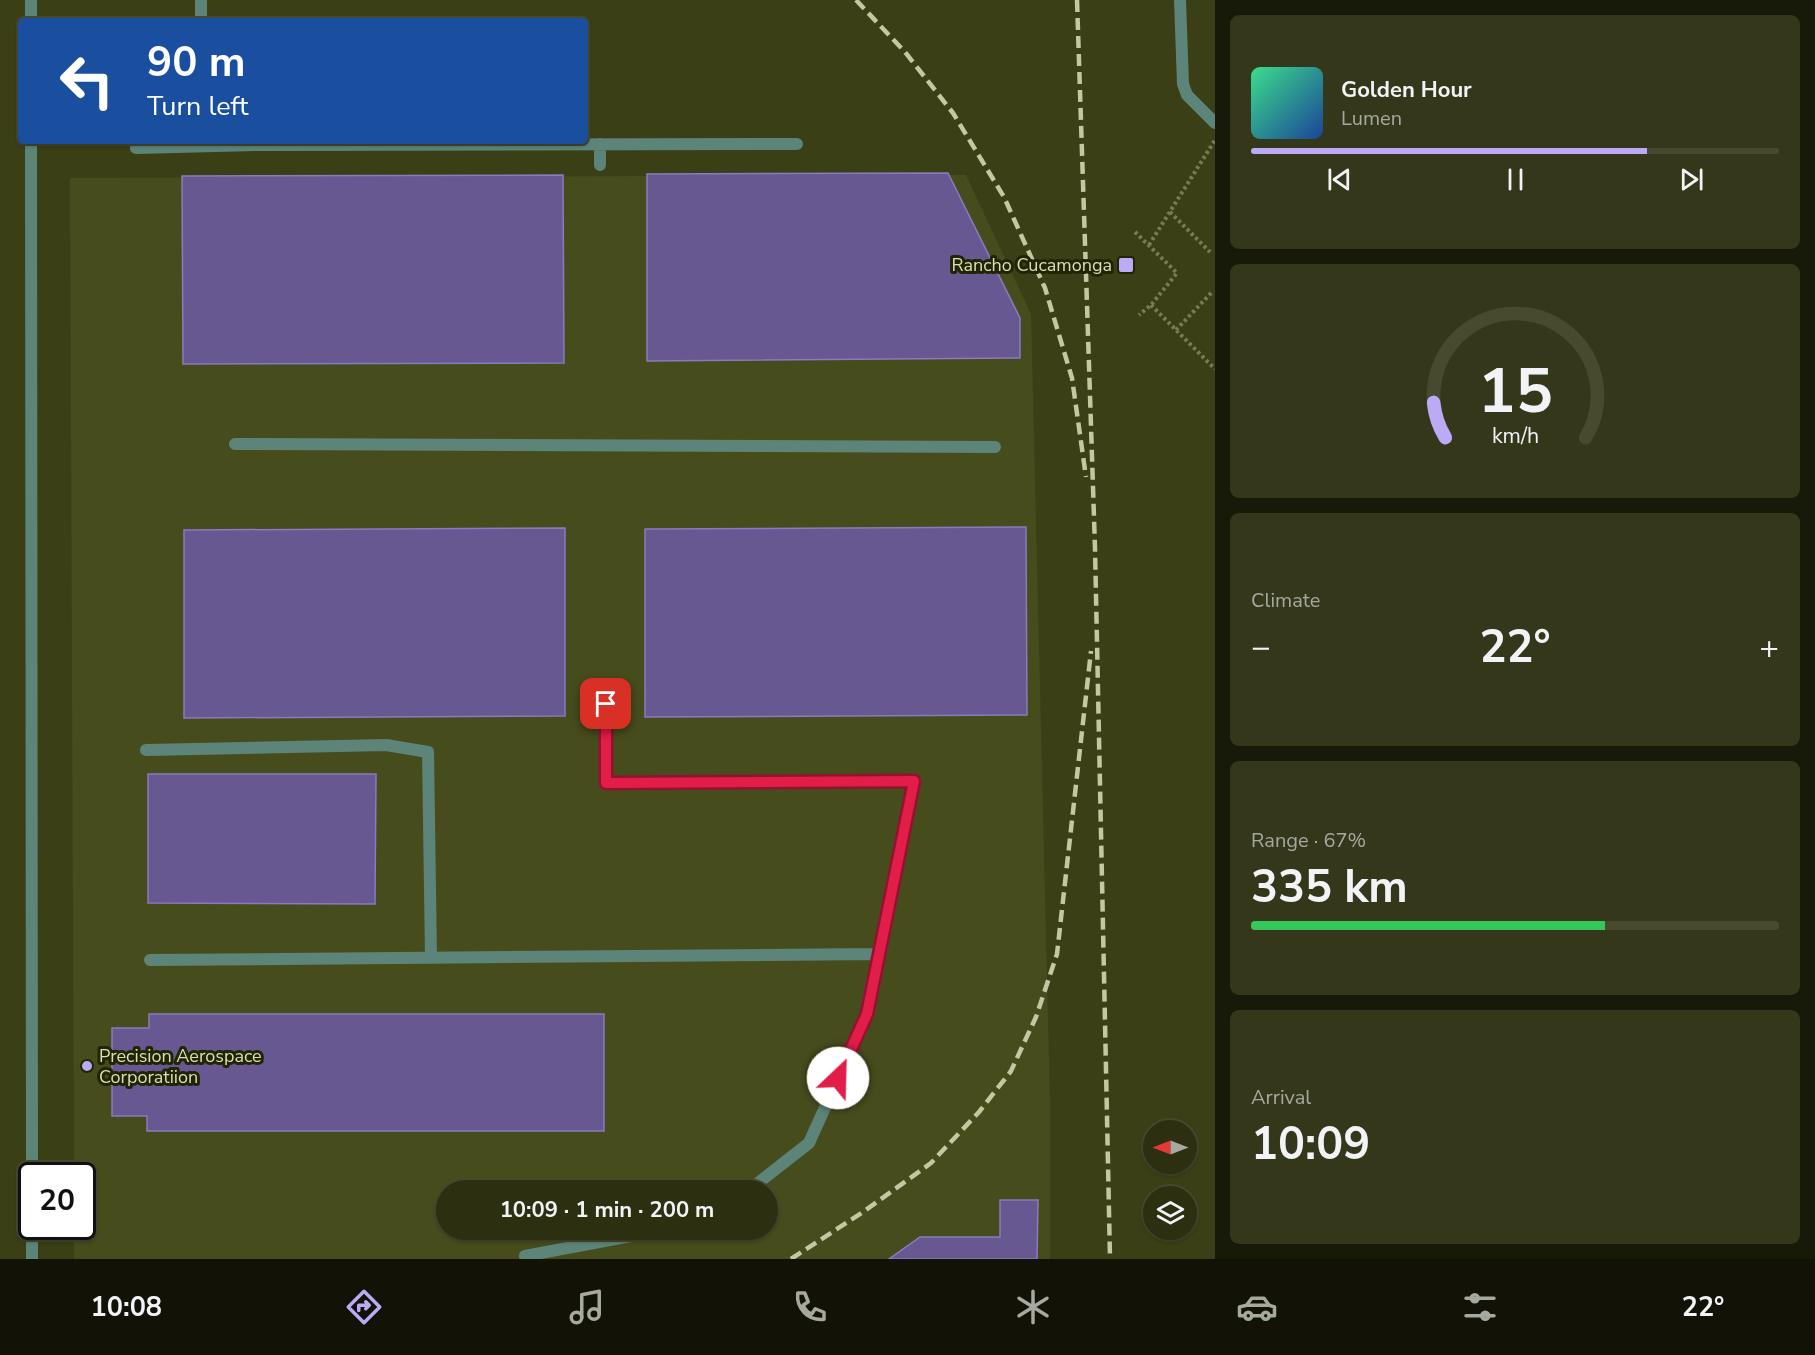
<!DOCTYPE html>
<html lang="en">
<head>
<meta charset="utf-8">
<style>
  body { margin:0; font-family:"Nunito Sans",sans-serif; background:#343719; color:#f1f3f6; height:100vh; display:flex; flex-direction:column; font-size:22px; white-space:nowrap }
  * { box-sizing:border-box; margin:0 }
  p { font-size:20px; color:#a6a99f }
  .icon { flex:none; width:33px; height:33px; fill:none; stroke:currentColor; stroke-width:2; stroke-linecap:round; stroke-linejoin:round }
  .map { position:relative; flex:1; overflow:hidden }
  .sheet { display:flex; flex-direction:column; gap:15px; padding:15px; background:#181a09; width:600px }
  .sheet>* { flex:none }
  .guide { position:absolute; left:18px; top:18px; width:570px; height:126px; border-radius:6px; box-shadow:0 2px 4px #0004,0 0 0 2px #484a30; background:#1a4fa0; color:#fff; overflow:hidden }
  .needle { width:39px; rotate:270deg }
  .fabs { position:absolute; left:1143px; top:1120px; display:grid; gap:12px }
  .fabs a { display:grid; place-items:center; width:54px; height:54px; border-radius:50%; background:#2c2f10; box-shadow:0 2px 4px #0004,0 0 0 2px #484a30; font-size:30px }
  .speed { position:absolute; left:18px; top:1162px; display:flex; gap:12px; font-size:30px; font-weight:700; text-align:center }
  .speed>* { display:grid; place-content:center; width:78px; height:78px; border-radius:50%; background:#2c2f10; box-shadow:0 2px 4px #0004,0 0 0 2px #484a30; line-height:1 }
  .speed .limit { border:3px solid #111; border-radius:9px; background:#fff; color:#111 }
  .pin { position:absolute; display:grid; place-items:center; width:51px; height:51px; color:#fff; margin:-26px; border-radius:12px; box-shadow:0 3px 9px #0006 }
  .me { position:absolute; width:66px; margin:-33px; rotate:24deg; stroke-linejoin:round; filter:drop-shadow(0 0 4px #0008) }
  .turn { display:flex; align-items:center; gap:21px; height:126px; padding:0 30px; font-size:27px }
  .turn .icon { width:78px; height:78px; stroke-width:2.5 }
  .turn b { display:block; font-size:42px; line-height:51px }
  .big { font-size:45px; font-weight:700; line-height:1.1 }
  .sheet .card { flex:1; display:flex; flex-direction:column; justify-content:center; gap:9px; min-width:0; padding:0 21px; border-radius:9px; background:#343719 }
  .sheet .dial { align-items:center; gap:0 }
  .dial svg { height:156px; overflow:visible; fill:none; stroke:#484a30; stroke-width:7; stroke-linecap:round; text-anchor:middle }
  .dial text { fill:#f1f3f6; stroke:none }
  .song { display:flex; align-items:center; gap:18px }
  .cover { width:72px; height:72px; border-radius:9px; background:linear-gradient(135deg,hsl(150 70% 55%),hsl(220 70% 35%)) }
  .played { height:6px; border-radius:3px; background:linear-gradient(90deg,#bcaaf6 75%,#484a30 75%) }
  .keys { display:flex; justify-content:space-around; direction:ltr }
  .heat { display:flex; justify-content:space-between; align-items:center; font-size:33px; direction:ltr }
  .charge { height:9px; border-radius:4px; background:linear-gradient(90deg,#34c759 67%,#484a30 0) }
  .trip { position:absolute; left:436px; top:1180px; width:342px; height:60px; border-radius:30px; background:#2c2f10; box-shadow:0 2px 4px #0004,0 0 0 2px #484a30; font-weight:700; line-height:60px; text-align:center }
  .tab-bar { display:flex; height:96px; justify-content:space-around; align-items:center; background:#121306; color:#a6a99f }
  .tab-bar .icon { width:42px; height:42px }
  .tab-bar .on { color:#bcaaf6 }
  .tab-bar b { font-size:27px; color:#f1f3f6 }
  main { display:flex; flex:1; min-height:0 }
  .map>svg:first-child { display:block }
</style>
</head>
<body>
<main>
<div class="map">
<svg width="1215" height="1259" viewBox="0 0 1215 1259">
  <rect width="100%" height="100%" fill="#3a3f15"/>
  <!-- built -->
  <path fill="#474c1d" fill-rule="evenodd" d="M966,175L1031,314L1050,1103V1259H74V1227H82V1176H74L70,178ZM447,1191H768V1230H447Z"/>
  <!-- building -->
  <path fill="#675892" stroke="#8b7abf" stroke-width="1.5" d="M948,173L1020,318V358L647,361V174Z
    M563,175L564,363L183,364L182,176Z
    M1026,527L1027,715L645,717V529Z
    M565,528V716L184,718V530Z
    M148,774H376L375,904L148,903Z
    M149,1014H604V1131H147V1116H112V1028H149Z
    M1000,1200H1038L1037,1259H889L920,1237H1000Z"/>
  <g fill="none" stroke-linecap="round" stroke-linejoin="round">
    <!-- path -->
    <path stroke="#777c53" stroke-width="4" stroke-dasharray="3 3" stroke-linecap="butt" d="M1170,212L1210,252
      M1135,232L1177,273L1151,305L1139,315
      M1149,245L1215,140
      M1151,305L1215,369
      M1176,330L1213,291"/>
    <!-- lane -->
    <path stroke="#5d8479" stroke-width="12" d="M201,0V21
      M1180,0L1183,84L1187,95L1215,123
      M600,144V165
      M136,148L259,145L797,144
      M235,444L995,447
      M606,704V783L914,781L867,1014L809,1143L748,1191
      M146,750L386,745L428,752L431,958
      M150,960L879,954
      M525,1256L663,1230"/>
    <!-- street -->
    <path stroke="#5d8479" stroke-width="12" d="M31,0V21
      M31,141L32,1176
      M32,1259V1227"/>
    <!-- rail -->
    <path stroke="#c2c8a1" stroke-width="4.5" stroke-dasharray="12 6" stroke-linecap="butt" d="M856,0L905,52L953,113L1004,197L1045,288L1072,378L1086,477
      M1077,0L1095,548L1110,1259
      M791,1259L863,1212L931,1163L979,1112L1011,1071L1036,1017L1057,954L1091,651"/>
  </g>
  <g fill="none" stroke-linecap="round" stroke-linejoin="round">
    <defs>
      <path id="route" d="M606,704V783L914,781L867,1014L838,1078"/>
    </defs>
    <!-- route casing -->
    <use href="#route" stroke="#92132f" stroke-width="15"/>
    <!-- route -->
    <use href="#route" stroke="#e11d48" stroke-width="10"/>
  </g>
  <!-- markers -->
  <g fill="#bcaaf6" stroke="#222504" stroke-width="2">
    <rect x="1118" y="257" width="16" height="16" rx="3"/>
    <circle cx="87" cy="1066" r="6"/>
  </g>
  <g text-anchor="middle" stroke-width="6" stroke-linejoin="round" paint-order="stroke">
    <!-- poi labels -->
    <g font-size="18" fill="#d9dfb8" stroke="#222504" text-anchor="end">
      <text x="1112" y="271">Rancho Cucamonga</text>
      <text x="99" y="1062" text-anchor="start">Precision Aerospace<tspan x="99" dy="21">Corporatiion</tspan></text>
    </g>
  </g>
</svg>
<div class="fabs">
<a><svg class="needle" viewBox="-14 -14 28 28"><path d="M0-13l5 13h-10z" fill="#e53935"/><path d="M0 13l5-13h-10z" fill="#a6a99f"/></svg></a>
<a><svg class="icon" aria-label="layers" viewBox="0 0 24 24"><path d="M12 4l9 5-9 5-9-5zM3 14l9 5 9-5"/></svg></a>
</div>
<div class="speed"><div class="limit">20</div></div>
<div class="pin" style="left:606px;top:704px;background:#d93025"><svg class="icon" aria-label="arrive" viewBox="0 0 24 24"><path d="M6 21V4h12l-3 4 3 4H6"/></svg></div>
<svg class="me" style="left:838px;top:1078px" viewBox="-20 -20 40 40"><circle r="19" fill="#fff"/><path d="M0-13L10 11 0 6-10 11z" fill="#e11d48"/></svg>
<div class="trip">10:09 · 1 min · 200 m</div>
<div class="guide">
<div class="turn"><svg class="icon" aria-label="left" viewBox="0 0 24 24"><path d="M17 20v-9H6M10 6l-5 5 5 5"/></svg><div><b>90 m</b>Turn left</div></div>
</div>
</div>
<section class="sheet">
<div class="card">
<div class="song"><i class="cover"></i><div><b>Golden Hour</b><p>Lumen</p></div></div>
<div class="played"></div>
<div class="keys"><svg class="icon" aria-label="previous" viewBox="0 0 24 24"><path d="M18 5L8 12l10 7zM5 5v14"/></svg><svg class="icon" aria-label="pause" viewBox="0 0 24 24"><path d="M8 5v14M16 5v14"/></svg><svg class="icon" aria-label="next" viewBox="0 0 24 24"><path d="M6 5l10 7-10 7zM19 5v14"/></svg></div>
</div>
<div class="card dial"><svg viewBox="0 0 100 80">
<path d="M14 69A42 42 0 1 1 86 69"/>
<path d="M14 69A42 42 0 0 1 8 51" stroke="#bcaaf6"/>
<text x="50" y="56" font-size="32" font-weight="700">15</text>
<text x="50" y="72" font-size="11">km/h</text>
</svg></div>
<div class="card"><p>Climate</p>
<div class="heat"><a>−</a><b class="big">22°</b><a>+</a></div>
</div>
<div class="card"><p>Range · 67%</p><b class="big">335 km</b><div class="charge"></div></div>
<div class="card"><p>Arrival</p><b class="big">10:09</b></div>
</section>
</main>
<nav class="tab-bar">
<b>10:08</b>
<svg class="icon on" aria-label="directions" viewBox="0 0 24 24"><path d="M12 3l9 9-9 9-9-9zM9 14v-3h6M13 9l2 2-2 2"/></svg>
<svg class="icon" aria-label="music" viewBox="0 0 24 24"><path d="M9 18V5l10-2v13"/><circle cx="6" cy="18" r="3"/><circle cx="16" cy="16" r="3"/></svg>
<svg class="icon" aria-label="phone" viewBox="0 0 24 24"><path d="M5 4h4l2 5-3 2q2 4 5 5l2-3 5 2v4C11 20 4 13 5 4z"/></svg>
<svg class="icon" aria-label="climate" viewBox="0 0 24 24"><path d="M12 3v18M4 7l16 10M4 17L20 7"/></svg>
<svg class="icon" aria-label="car" viewBox="0 0 24 24"><path d="M5 17H2v-5l4-1 3-4h7l3 4 3 1v5h-3M9 17h6M6 11h13"/><circle cx="7" cy="17" r="2"/><circle cx="17" cy="17" r="2"/></svg>
<svg class="icon" aria-label="filters" viewBox="0 0 24 24"><path d="M4 7h16M4 17h16"/><circle cx="9" cy="7" r="2"/><circle cx="15" cy="17" r="2"/></svg>
<b>22°</b>
</nav>
</body>
</html>
